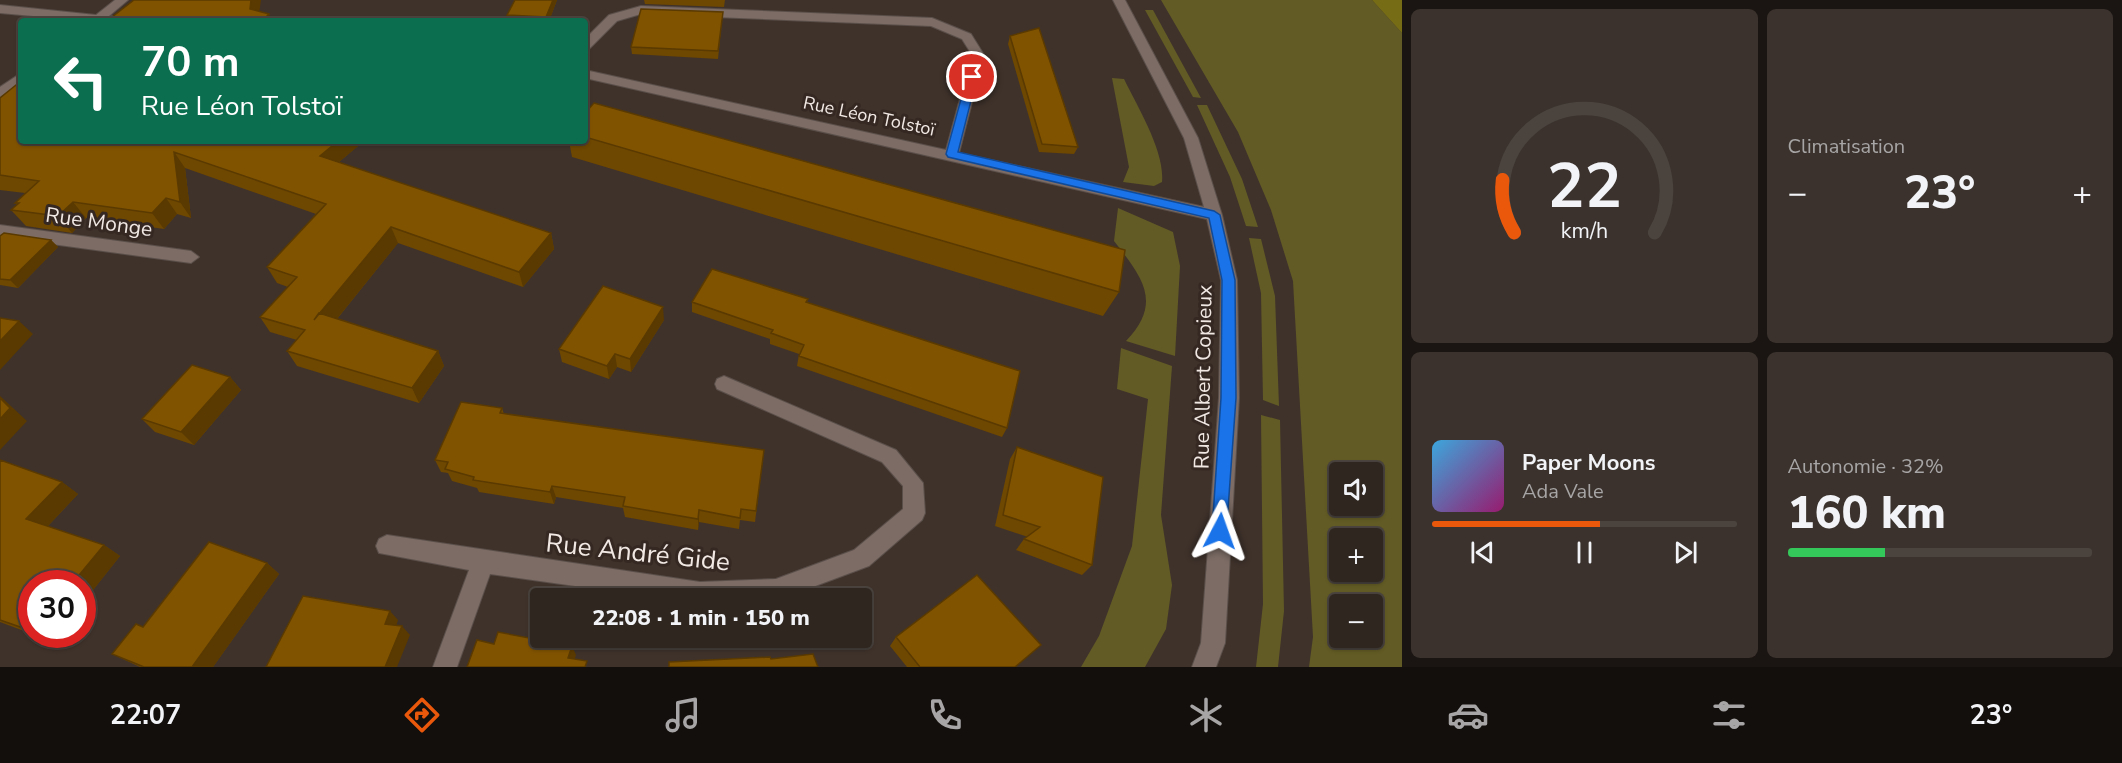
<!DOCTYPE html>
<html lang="fr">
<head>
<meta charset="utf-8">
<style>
  body { margin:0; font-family:"Nunito Sans",sans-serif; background:#3b322d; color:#f1f3f6; height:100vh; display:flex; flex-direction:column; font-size:22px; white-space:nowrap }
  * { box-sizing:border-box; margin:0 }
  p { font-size:20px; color:#a7a5a5 }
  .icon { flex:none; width:33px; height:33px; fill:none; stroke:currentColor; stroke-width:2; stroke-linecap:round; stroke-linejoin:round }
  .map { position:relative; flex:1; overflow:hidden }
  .drawer { display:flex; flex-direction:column; gap:9px; padding:9px; background:#1a1512; width:720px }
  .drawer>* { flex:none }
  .top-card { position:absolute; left:18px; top:18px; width:570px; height:126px; border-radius:6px; box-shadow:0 2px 4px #0004,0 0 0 2px #4a433e; background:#0b6e4f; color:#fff; overflow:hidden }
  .tools { position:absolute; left:1329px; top:462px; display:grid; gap:12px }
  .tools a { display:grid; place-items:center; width:54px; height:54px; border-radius:6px; background:#2f2620; box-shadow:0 2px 4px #0004,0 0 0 2px #4a433e; font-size:30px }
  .speed { position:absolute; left:18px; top:570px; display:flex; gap:12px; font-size:30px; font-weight:700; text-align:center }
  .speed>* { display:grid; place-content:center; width:78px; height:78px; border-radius:50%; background:#2f2620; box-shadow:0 2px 4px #0004,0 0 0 2px #4a433e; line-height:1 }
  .speed .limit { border:9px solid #d22; background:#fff; color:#111 }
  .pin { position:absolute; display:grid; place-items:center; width:51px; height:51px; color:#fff; margin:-26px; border:3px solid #fff; border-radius:50%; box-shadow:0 2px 6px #0007 }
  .me { position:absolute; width:66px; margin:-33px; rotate:4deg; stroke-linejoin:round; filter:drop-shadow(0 0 4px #0008) }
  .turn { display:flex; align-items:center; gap:21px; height:126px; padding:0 24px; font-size:27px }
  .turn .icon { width:78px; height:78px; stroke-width:2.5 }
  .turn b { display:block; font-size:42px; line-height:51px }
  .big { font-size:45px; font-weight:800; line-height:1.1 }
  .drawer .tile { flex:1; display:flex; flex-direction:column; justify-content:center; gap:9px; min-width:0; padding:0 21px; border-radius:9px; background:#3b322d }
  .drawer .dial { align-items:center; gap:0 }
  .dial svg { height:156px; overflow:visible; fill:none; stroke:#4a433e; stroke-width:7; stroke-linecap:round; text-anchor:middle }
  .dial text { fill:#f1f3f6; stroke:none }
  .song { display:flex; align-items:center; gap:18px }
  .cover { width:72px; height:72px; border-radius:9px; background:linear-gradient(135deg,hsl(200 70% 55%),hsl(320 70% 35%)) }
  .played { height:6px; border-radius:3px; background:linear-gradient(90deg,#ea580c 55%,#4a433e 55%) }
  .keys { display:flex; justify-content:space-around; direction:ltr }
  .heat { display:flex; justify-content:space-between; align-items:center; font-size:33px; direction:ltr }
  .charge { height:9px; border-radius:4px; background:linear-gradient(90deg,#34c759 32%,#4a433e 0) }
  .drawer .tiles { flex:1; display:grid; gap:9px; grid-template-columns:repeat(2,1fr) }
  .trip { position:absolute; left:530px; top:588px; width:342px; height:60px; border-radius:6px; background:#2f2620; box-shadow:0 2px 4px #0004,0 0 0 2px #4a433e; font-weight:800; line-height:60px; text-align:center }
  .menu { display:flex; height:96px; justify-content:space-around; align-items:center; background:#130f0d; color:#a7a5a5 }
  .menu .icon { width:42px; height:42px }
  .menu .current { color:#ea580c }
  .menu b { font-size:27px; color:#f1f3f6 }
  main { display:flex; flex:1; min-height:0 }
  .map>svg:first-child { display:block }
</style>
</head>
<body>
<main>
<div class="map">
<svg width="1402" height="667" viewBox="0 0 1402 667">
  <rect width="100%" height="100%" fill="#3f322b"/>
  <!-- green -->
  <path fill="#625b25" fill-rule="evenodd" d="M1161,0H1372L1402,33V667H1309L1313,637L1293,281L1271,210L1238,132ZM1340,472H1372V506H1340ZM1340,538H1372V572H1340ZM1340,604H1372V638H1340Z
    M1145,10H1153L1201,98L1193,97Z
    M1112,78L1124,79C1137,106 1165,151 1162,182L1154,186L1123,182L1129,167Z
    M1197,105H1207L1242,179L1258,227L1246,226L1230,177Z
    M1118,208L1173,232L1180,266L1175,356L1126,341C1164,302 1141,276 1114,241Z
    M1249,238L1261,239L1275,296L1279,406L1263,400L1261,293Z
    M1121,348L1172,366L1161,515L1172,585L1166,629L1145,667H1081L1099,636L1132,546L1148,399L1117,389Z
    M1261,415L1280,420L1284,611L1278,667H1256L1263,604Z"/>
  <!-- forest -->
  <path fill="#776c16" d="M1372,0H1402V33Z"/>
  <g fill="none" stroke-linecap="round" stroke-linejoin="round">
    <defs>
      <path id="street" d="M115,0H128L109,16L125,17L131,21H88L0,13V5L96,15Z
        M1113,0H1125L1198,138L1222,215L1237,280L1239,398L1225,643L1216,667H1192L1201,643L1219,398L1221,280L1207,219L585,78V70L946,150L972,55L962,39L931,26L641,14L617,21L589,49L585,50V39L609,15L641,6L932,18L971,34L984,55L959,153L1204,207L1184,138Z
        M21,73V83L0,97V87Z
        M0,225L191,251L199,257L191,263L0,237Z
        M724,376L896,450L923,483L925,513L922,520L869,566L783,598H660L490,574L457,667H433L469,570L379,553L376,546L379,539L387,535L700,582L776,579L854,550L903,509V486L882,462L717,389L715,384L717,379Z"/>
    </defs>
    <!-- street casing -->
    <use href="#street" stroke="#5b4f4a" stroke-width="2"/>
    <!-- street -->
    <use href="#street" fill="#7c6c65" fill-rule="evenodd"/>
  </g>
  <!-- wall -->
  <path fill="#6e4700" d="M515,0H557L549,21H508L507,15Z
    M644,0H725L724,7L645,4Z
    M722,20L718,59L632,54L631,47Z
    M1010,36L1078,147L1074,154L1039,152L1008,44Z
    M0,98L21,141H364L339,162L551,233L554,249L523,287L398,243L337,319L438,351L444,366L419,403L297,366L287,351L297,340L270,332L260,317L288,287L277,283L267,267L316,214L185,168L191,218L177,214L164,229L86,218L72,233L26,226L11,210L17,205L15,203L25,193L0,190Z
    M585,113L1119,292L1103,316L572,157L569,141H585Z
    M0,236L51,240L58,247L18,288L0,285Z
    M808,299L807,303L1007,428L1002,437L797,366L799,354L770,344V339L692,312V302Z
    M664,320L631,372L617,367L609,379L562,362L559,349Z
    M230,377L241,390L194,445L155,432L142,419Z
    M502,408L504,414L764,450L755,522L740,520L739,529L699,522L698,530L625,517L623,508L556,497L554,504L479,492L477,488L452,481L448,473L441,472L435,460Z
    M1017,447L1092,565L1082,575L1016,550L1024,539L1028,537L995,526L1010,459Z
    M0,460L62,482L78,494L48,526L104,545L120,556L93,590L87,587L82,593V584H32V634L0,622Z
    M267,563L279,574L213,667H140L112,654L143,627Z
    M896,637L1041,645L1015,667H907L890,646Z"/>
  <!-- shaded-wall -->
  <path fill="#5a3a00" d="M251,0H261L258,21L250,9Z
    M553,0H557L549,21H547L546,17Z
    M269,14L272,21H262Z
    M338,141H364L327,172L320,156Z
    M174,152L185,168L191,218L180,202Z
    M166,198L177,214L164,229L152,213Z
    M73,202L86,218L72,233L58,216Z
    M391,227L398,243L323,336L314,320Z
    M551,233L554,249L523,287L519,272Z
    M51,240L58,247L18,288L10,280Z
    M663,307L664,320L631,372L630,359Z
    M19,321L33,334L0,370V341Z
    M438,351L444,366L419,403L412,388Z
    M615,354L617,367L609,379L607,366Z
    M230,377L241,390L194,445L181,432Z
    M0,396L27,421L0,450Z
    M62,482L78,494L44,530L26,519Z
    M552,486L556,497L554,504L550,492Z
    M699,510V522L698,530V519Z
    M104,545L120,556L93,590L75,580Z
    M267,563L279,574L213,667H192Z
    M70,577L81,584H64Z
    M82,585L87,587L82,593Z
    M390,611L398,620L394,633L385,624Z
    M32,622V632L26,629Z
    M402,626L410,635L397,667H385Z
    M36,634H48L45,639Z
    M572,646L576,655L572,667L568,658Z"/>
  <!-- building -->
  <path fill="#805300" stroke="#5a3a00" stroke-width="1.5" d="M134,0H251L250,9L269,14L262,21H107Z
    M515,0H553L546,17L507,15Z
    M641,9L723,12L718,51L631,47Z
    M1039,28L1078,147L1042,144L1010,36Z
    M21,81V141H338L320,156L551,233L519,272L391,227L314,320L319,313L438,351L412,388L287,351L305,330L260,317L297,277L267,267L326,204L174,152L180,202L166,198L152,213L73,202L58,216L11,210L19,203H15L39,181L0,175V98Z
    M594,103L1125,250L1119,292L585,137V113Z
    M4,233L51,240L10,280L0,279V236Z
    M712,269L808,299L806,302L1020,371L1007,428L799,356L804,345L771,333L773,330L692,302Z
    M603,286L663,307L630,359L615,354L607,366L559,349Z
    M0,318L19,321L0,341Z
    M192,365L230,377L181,432L142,419Z
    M0,398L10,408L0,419Z
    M461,402L502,408L500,413L764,450L756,511L741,509L740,518L699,510L698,519L623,506L625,497L552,486L550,492L473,480L474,477L445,469L448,462L435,460Z
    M1017,447L1103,477L1092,565L1024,539L1040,527L1003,515Z
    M0,460L62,482L26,519L104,545L75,580L70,577L64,584H32V622L26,629L0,620Z
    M209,542L267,563L192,667H144L112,654L136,624L143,627Z
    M977,575L1041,645L1015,667H920L896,637Z
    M303,596L390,611L385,624L402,626L385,667H266Z
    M498,632L572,646L568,658L587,661L585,667H467L477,640L494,644Z
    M813,654L818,667H669V662L770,657L771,659Z"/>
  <!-- route -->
  <path fill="#1a73e8" stroke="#114b97" stroke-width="1.5" d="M972,74L977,77L958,152L1214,211L1220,215L1235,280L1236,398L1226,537L1220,539L1214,537L1212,531L1221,398L1222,280L1209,218L948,157L946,154L967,77Z"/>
  <g text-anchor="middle" stroke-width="6" stroke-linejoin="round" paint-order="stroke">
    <!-- far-street labels -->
    <g font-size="18" fill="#f1e8e4" stroke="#352822">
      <text transform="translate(869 116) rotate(12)" y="6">Rue Léon Tolstoï</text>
    </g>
    <!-- street labels -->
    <g font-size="21" fill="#f1e8e4" stroke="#352822">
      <text transform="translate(99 222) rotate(8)" y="7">Rue Monge</text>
      <text transform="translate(1203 377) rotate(-89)" y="7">Rue Albert Copieux</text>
    </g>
    <!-- near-street labels -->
    <g font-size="26" fill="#f1e8e4" stroke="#352822">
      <text transform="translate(638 552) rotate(6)" y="9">Rue André Gide</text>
    </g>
  </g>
</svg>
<div class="tools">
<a><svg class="icon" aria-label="sound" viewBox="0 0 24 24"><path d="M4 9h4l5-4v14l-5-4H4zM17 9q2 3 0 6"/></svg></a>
<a>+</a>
<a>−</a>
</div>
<div class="speed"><div class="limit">30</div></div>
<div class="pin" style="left:972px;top:77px;background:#d93025"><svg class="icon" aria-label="arrive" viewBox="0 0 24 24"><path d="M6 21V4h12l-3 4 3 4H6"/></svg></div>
<svg class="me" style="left:1220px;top:531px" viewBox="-20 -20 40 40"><path d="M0-17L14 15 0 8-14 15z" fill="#1a73e8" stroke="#fff" stroke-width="4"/></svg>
<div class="trip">22:08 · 1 min · 150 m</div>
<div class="top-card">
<div class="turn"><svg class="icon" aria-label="left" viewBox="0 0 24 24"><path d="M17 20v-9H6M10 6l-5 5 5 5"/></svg><div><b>70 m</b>Rue Léon Tolstoï</div></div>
</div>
</div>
<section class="drawer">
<div class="tiles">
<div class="tile dial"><svg viewBox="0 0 100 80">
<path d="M14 69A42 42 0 1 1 86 69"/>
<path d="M14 69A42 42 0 0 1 8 42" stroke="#ea580c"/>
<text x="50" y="56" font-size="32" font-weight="700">22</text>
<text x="50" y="72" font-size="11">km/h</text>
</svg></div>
<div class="tile"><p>Climatisation</p>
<div class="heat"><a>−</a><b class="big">23°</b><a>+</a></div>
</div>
<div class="tile">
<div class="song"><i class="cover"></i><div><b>Paper Moons</b><p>Ada Vale</p></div></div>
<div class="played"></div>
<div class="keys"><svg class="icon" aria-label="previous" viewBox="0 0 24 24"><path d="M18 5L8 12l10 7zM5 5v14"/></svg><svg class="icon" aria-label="pause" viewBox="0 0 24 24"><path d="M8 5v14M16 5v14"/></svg><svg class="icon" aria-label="next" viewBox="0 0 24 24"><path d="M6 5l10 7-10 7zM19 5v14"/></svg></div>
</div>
<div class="tile"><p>Autonomie · 32%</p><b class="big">160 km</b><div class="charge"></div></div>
</div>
</section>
</main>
<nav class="menu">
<b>22:07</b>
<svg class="icon current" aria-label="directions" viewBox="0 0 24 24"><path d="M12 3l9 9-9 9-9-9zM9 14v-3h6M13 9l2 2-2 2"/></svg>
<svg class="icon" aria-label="music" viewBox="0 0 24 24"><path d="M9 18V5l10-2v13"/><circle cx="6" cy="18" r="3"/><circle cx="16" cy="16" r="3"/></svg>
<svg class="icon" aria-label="phone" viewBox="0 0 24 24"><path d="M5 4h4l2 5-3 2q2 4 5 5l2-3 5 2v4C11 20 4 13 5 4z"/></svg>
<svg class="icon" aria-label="climate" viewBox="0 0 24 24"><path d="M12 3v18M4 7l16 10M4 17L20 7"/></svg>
<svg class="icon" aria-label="car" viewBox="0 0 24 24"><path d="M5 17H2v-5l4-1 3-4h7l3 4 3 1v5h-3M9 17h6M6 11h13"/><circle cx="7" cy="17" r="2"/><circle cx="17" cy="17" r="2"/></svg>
<svg class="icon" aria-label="filters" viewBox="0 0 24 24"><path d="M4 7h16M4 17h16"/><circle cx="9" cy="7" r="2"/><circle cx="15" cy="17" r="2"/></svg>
<b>23°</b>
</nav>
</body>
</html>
